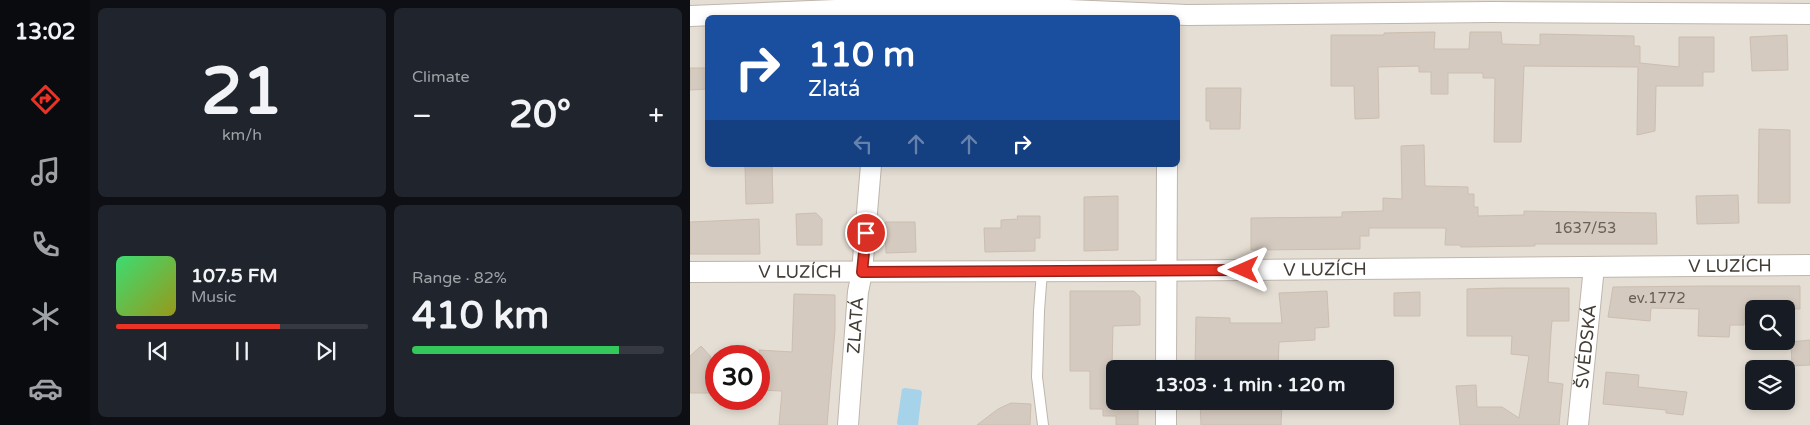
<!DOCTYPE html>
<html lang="en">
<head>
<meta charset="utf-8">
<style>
  body { margin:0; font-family:"Varela Round",sans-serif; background:#20242c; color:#f1f3f6; height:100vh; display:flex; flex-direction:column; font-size:19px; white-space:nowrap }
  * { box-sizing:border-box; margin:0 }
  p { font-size:16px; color:#9ea1a6 }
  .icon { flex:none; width:28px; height:28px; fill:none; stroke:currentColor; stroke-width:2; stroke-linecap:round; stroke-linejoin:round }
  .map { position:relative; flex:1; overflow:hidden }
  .side { display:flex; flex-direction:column; gap:8px; padding:8px; background:#0d0f14; width:600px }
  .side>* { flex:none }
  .top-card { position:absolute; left:15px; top:15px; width:475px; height:152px; border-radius:8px; box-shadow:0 2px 8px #0003; background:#1a4fa0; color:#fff; overflow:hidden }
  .fabs { position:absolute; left:1055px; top:300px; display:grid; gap:10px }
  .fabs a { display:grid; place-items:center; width:50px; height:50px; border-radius:8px; background:#171b24; box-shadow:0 2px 8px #0003; font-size:25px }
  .speed { position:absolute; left:15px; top:345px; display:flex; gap:10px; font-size:25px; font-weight:700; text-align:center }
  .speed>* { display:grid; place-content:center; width:65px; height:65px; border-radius:50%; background:#171b24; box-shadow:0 2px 8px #0003; line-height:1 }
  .speed .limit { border:8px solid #d22; background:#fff; color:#111 }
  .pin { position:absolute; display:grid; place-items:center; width:42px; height:42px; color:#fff; margin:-21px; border:2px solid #fff; border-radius:50%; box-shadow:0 1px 5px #0007 }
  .me { position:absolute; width:55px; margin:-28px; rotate:270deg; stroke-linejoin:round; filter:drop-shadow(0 0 4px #0008) }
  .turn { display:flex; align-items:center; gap:18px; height:105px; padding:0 20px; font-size:22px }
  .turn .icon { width:65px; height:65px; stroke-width:2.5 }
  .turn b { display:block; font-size:35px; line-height:42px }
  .lanes { display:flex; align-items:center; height:48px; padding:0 20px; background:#0003; justify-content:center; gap:25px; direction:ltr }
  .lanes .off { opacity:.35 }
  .big { font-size:38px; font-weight:700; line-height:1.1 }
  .side .tile { flex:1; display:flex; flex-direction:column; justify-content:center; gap:8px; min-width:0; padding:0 18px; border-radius:8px; background:#20242c }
  .side .dial { align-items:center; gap:0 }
  .dial b { font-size:65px; line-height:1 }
  .song { display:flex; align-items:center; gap:15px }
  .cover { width:60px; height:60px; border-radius:8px; background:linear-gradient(135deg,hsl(140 70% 55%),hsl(60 70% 35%)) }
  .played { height:5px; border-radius:2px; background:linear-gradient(90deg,#e83326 65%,#363941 65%) }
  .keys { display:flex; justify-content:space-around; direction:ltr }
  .heat { display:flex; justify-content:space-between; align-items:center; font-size:28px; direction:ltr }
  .charge { height:8px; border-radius:4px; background:linear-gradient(90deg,#34c759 82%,#363941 0) }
  .side .tiles { flex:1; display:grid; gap:8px; grid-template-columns:repeat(2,1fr) }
  .trip { position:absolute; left:416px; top:360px; width:288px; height:50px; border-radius:8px; background:#171b24; box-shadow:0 2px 8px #0003; font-weight:700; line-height:50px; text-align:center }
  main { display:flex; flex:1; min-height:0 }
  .tab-bar { display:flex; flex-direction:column; width:90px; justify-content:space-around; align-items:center; background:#090b0e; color:#9ea1a6 }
  .tab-bar .icon { width:35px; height:35px }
  .tab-bar .active { color:#e83326 }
  .tab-bar b { font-size:22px; color:#f1f3f6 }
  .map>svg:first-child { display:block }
</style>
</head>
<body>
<main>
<nav class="tab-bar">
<b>13:02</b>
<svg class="icon active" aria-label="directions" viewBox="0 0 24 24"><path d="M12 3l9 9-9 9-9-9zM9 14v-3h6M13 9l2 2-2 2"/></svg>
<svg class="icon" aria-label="music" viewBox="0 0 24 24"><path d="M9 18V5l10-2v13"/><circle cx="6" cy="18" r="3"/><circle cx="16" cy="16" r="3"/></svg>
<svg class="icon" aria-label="phone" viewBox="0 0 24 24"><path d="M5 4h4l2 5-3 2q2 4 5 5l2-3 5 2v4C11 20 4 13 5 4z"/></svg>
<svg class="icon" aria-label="climate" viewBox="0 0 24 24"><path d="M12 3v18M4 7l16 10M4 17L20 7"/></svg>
<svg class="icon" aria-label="car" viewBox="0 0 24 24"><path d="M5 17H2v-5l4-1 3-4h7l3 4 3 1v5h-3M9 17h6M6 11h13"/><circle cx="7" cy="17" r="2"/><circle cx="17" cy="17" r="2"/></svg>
</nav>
<section class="side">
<div class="tiles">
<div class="tile dial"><b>21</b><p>km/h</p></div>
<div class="tile"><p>Climate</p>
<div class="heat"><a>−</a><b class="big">20°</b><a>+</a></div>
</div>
<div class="tile">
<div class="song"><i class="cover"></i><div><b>107.5 FM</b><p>Music</p></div></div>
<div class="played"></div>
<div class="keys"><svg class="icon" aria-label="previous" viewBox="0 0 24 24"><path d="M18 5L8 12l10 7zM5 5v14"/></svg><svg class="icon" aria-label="pause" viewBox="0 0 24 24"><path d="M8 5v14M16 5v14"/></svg><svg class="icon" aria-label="next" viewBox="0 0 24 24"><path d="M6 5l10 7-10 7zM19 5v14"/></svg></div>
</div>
<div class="tile"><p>Range · 82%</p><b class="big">410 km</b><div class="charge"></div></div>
</div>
</section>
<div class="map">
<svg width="1120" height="425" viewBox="0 0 1120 425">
  <rect width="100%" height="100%" fill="#f1ede5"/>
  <!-- residential -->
  <path fill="#e5ded4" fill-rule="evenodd" d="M0,0H1120V425H0ZM18,18H488V165H18ZM1064,309H1096V341H1064ZM26,356H69V399H26ZM425,369H695V401H425ZM1064,369H1096V401H1064Z"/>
  <!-- water -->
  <path fill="#a6d3e9" d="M215,388L230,390L232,392L228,425H208L207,423L212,389Z"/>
  <!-- building -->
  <path fill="#d5cabf" stroke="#ccbeb0" d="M745,32L744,49H779L780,32H811L812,44L850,45V34L944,36V46H950V63L989,67V37H1024V72H1013V86H966L965,131L947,135L948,67L834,66L831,142H804L805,78H793V73H758V94H741V72H729V66L688,67L689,118L665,119L664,86H641V35H694V33Z
    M1097,35L1098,70L1062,71L1060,37Z
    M0,68H18V89L0,90Z
    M516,88H551L550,129H520V121H516Z
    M1069,129L1100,130V203H1068Z
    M734,145L735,186L778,187V194H784V207H788V216L834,215V211L966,213L967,244H845V246L771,247L770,245H755L756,228H679V236H670V249L561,250V218L652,217V212L693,211V198L712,199L711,146Z
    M55,165H82L83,203L56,204Z
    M1048,195L1049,223L1007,224L1006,196Z
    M428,196V250L394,251V197Z
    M126,213L132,219V245H107L106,214Z
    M327,216H350V238H345V251L295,252L294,228H311V220L328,219Z
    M69,219L70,254H0V222Z
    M195,222H225L226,252L196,253Z
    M1015,286H1110V309H1055L1054,325H1040L1039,337L1008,336L1009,309L961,308L960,321L918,317L923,287Z
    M811,288H879V321H862L861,332L858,382L873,384L869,425H770L766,386L786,385L787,407H812L829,418L839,356L821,354L822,336H777V289Z
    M380,291H444L450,297V325L423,326L422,368H448L425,369V401H448V425H426V416H413V409H400V371H380Z
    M637,291L639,327L625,328V340L589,342L588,369H505L506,317L540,318V323H592L589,293Z
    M730,292V316H704V293Z
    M104,294L145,295V330L137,425H89L92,391L69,390V350L102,352Z
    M1120,340V365L1102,366L1101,342Z
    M11,346L21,357L20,393H0V356Z
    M916,372L949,375L948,387L997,392L993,415L976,413V410L913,404Z
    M510,401H590L592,403L591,425H511Z
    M321,403L341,404L340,425H287L308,409Z"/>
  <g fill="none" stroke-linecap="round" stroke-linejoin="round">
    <defs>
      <path id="service" d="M352,271L349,311L347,377L353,425"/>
      <g id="minor">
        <path d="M0,16L194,8L283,6L497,15L802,12L1120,14"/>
        <path id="s1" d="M0,272L444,271L1120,265"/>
        <path d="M476,369L477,165"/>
        <path id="s2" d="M158,425L168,292L172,272L181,165"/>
        <path d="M476,425V401"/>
        <path id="s3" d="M888,425L904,267"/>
      </g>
    </defs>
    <!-- service casing -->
    <use href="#service" stroke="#bfb6ac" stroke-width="12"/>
    <!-- minor casing -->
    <use href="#minor" stroke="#bfb6ac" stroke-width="22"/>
    <!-- service -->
    <use href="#service" stroke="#fff" stroke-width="10"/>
    <!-- minor -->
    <use href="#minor" stroke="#fff" stroke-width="20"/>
  </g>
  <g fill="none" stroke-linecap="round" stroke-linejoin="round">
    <defs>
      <path id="route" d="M176,233L172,272L554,270"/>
    </defs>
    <!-- route casing -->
    <use href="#route" stroke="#972119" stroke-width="12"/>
    <!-- route -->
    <use href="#route" stroke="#e83326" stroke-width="9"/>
  </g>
  <g text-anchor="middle" stroke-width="4" stroke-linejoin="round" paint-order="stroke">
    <!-- number labels -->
    <g font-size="15" fill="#686058">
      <text x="895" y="233">1637/53</text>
      <text x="967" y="303">ev.1772</text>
    </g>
    <!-- street labels -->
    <g font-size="18" fill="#433d35" stroke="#fff">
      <text dy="6" stroke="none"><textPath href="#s1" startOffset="1040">V LUZÍCH</textPath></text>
      <text dy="6" stroke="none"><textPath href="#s1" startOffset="635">V LUZÍCH</textPath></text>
      <text dy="6" stroke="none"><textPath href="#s1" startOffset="110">V LUZÍCH</textPath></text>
      <text dy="6" stroke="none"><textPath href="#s2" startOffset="100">ZLATÁ</textPath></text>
      <text dy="6" stroke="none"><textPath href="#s3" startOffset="79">ŠVÉDSKÁ</textPath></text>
    </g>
  </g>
</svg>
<div class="fabs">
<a><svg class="icon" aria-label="search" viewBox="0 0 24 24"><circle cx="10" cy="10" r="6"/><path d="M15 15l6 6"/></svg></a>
<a><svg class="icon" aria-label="layers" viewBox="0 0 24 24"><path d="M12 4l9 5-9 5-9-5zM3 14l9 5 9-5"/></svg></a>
</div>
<div class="speed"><div class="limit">30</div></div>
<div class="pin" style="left:176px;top:233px;background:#d93025"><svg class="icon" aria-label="arrive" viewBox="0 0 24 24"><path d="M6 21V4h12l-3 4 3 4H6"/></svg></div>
<svg class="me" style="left:554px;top:270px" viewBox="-20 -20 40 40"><path d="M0-17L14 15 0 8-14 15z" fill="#e83326" stroke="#fff" stroke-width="4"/></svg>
<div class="trip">13:03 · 1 min · 120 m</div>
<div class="top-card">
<div class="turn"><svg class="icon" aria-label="right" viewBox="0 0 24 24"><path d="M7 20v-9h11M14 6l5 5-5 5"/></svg><div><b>110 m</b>Zlatá</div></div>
<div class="lanes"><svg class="icon off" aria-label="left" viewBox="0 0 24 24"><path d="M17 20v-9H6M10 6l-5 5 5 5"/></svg><svg class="icon off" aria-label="ahead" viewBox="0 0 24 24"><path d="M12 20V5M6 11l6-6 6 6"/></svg><svg class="icon off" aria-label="ahead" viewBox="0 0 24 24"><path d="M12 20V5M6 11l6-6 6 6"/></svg><svg class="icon" aria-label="right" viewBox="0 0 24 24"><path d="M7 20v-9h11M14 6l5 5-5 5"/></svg></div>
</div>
</div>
</main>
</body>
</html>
